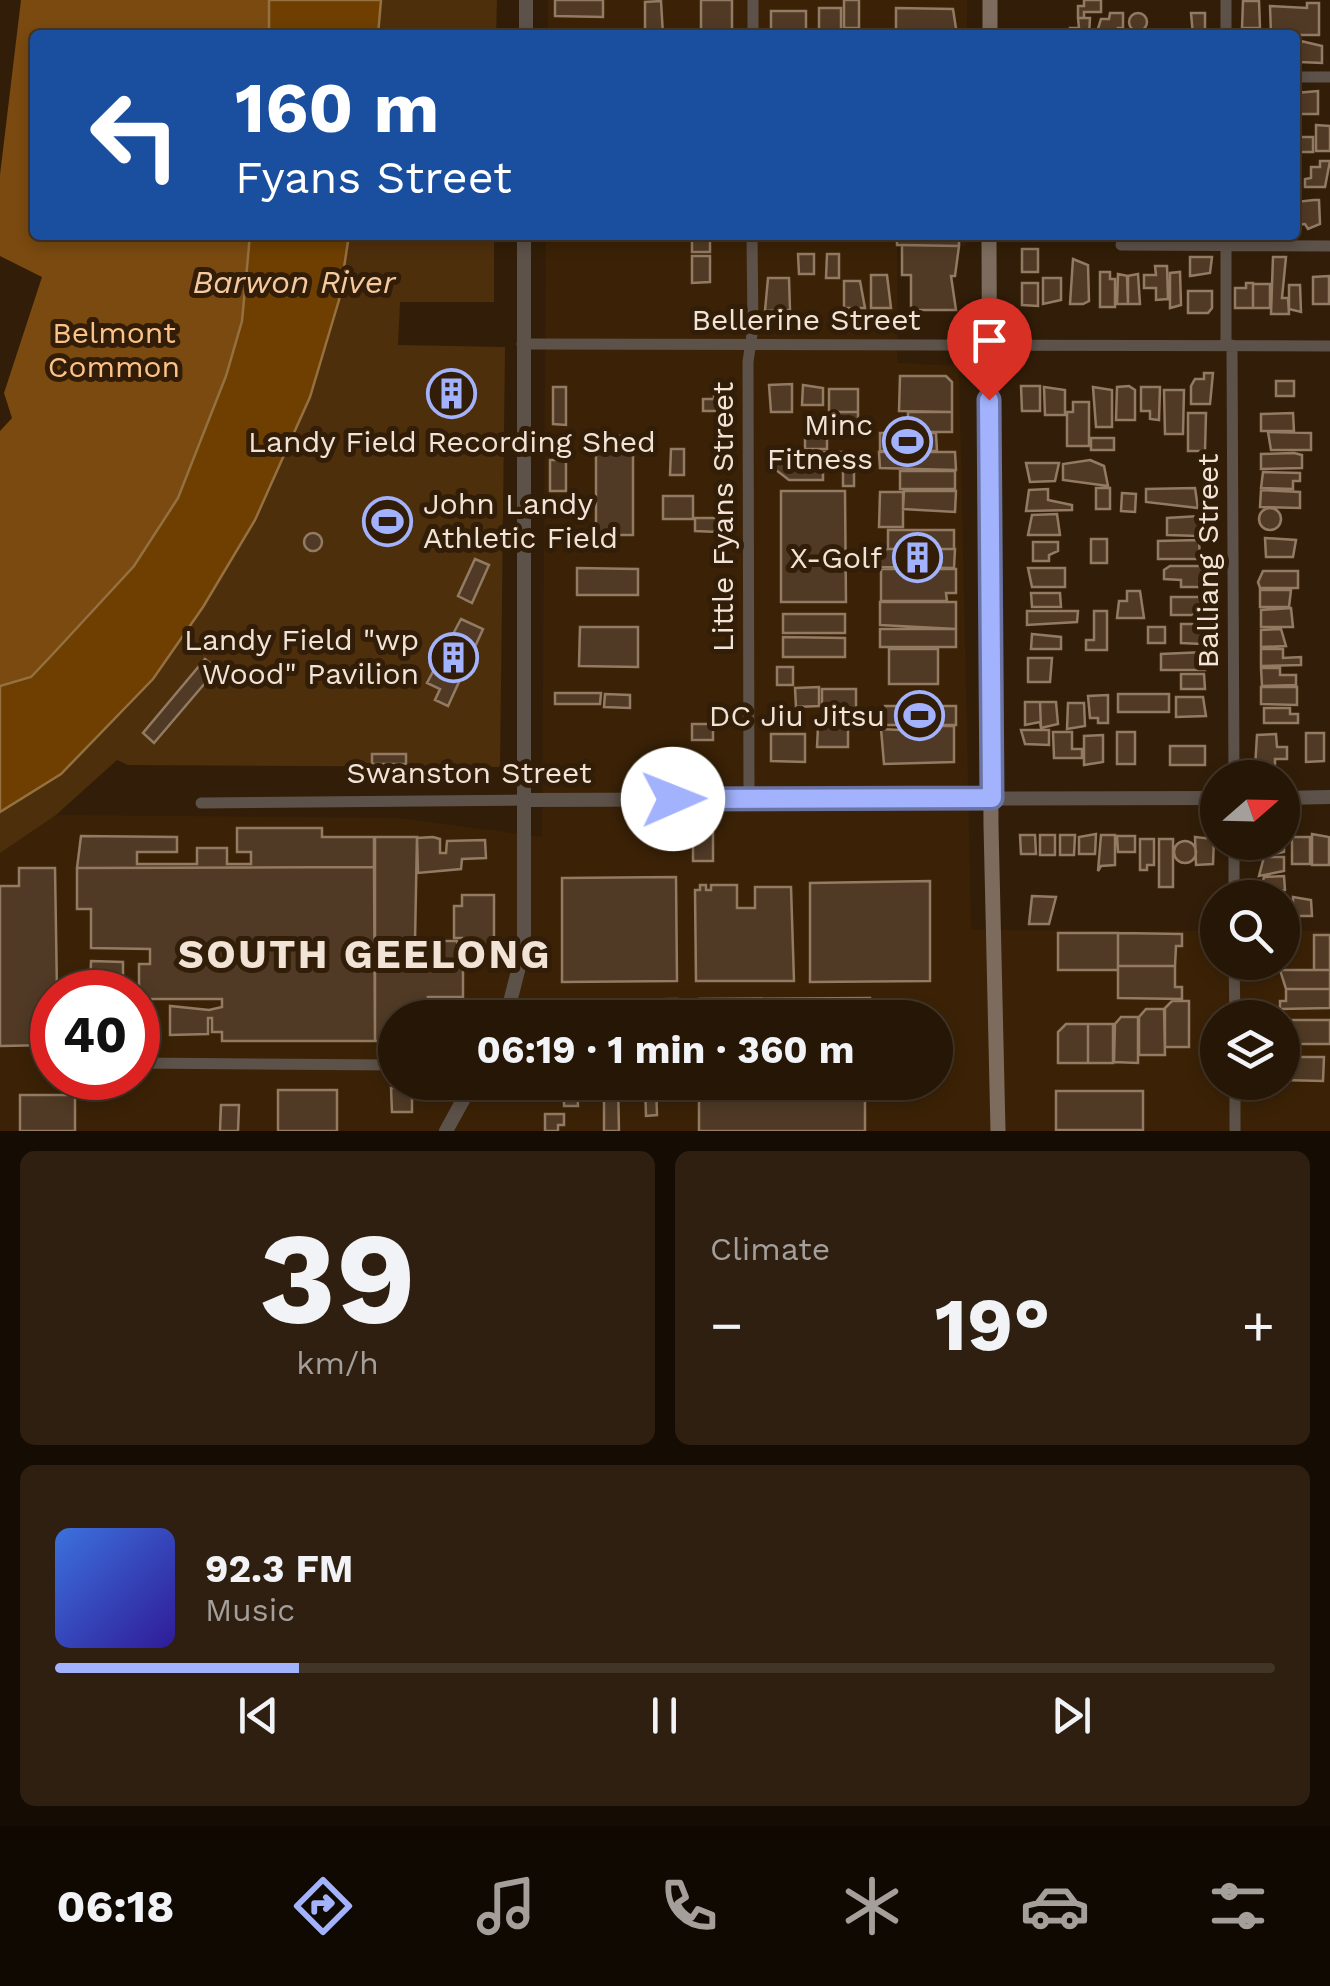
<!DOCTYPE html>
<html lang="en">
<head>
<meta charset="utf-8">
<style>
  body { margin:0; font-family:"Work Sans",sans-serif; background:#2e1f10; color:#f1f3f6; height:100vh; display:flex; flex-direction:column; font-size:38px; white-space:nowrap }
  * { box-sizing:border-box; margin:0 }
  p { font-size:32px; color:#a49f9b }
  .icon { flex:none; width:55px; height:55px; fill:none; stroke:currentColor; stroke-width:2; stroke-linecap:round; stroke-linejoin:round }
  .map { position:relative; height:1131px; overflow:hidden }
  .side { display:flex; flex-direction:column; gap:20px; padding:20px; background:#150c03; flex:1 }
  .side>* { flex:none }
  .banner { position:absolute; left:30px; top:30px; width:1270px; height:210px; border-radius:10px; box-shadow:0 5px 15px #0003,0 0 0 2px #423528; background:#1a4fa0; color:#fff; overflow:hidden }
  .needle { width:65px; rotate:70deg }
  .controls { position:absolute; left:1200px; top:760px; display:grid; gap:20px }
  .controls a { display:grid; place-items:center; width:100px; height:100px; border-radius:50%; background:#261606; box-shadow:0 5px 15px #0003,0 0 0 2px #423528; font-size:50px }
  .speed { position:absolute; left:30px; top:970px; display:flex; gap:20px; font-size:50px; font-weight:700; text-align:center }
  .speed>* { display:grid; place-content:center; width:130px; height:130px; border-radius:50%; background:#261606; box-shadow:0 5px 15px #0003,0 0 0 2px #423528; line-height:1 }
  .speed .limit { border:15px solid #d22; background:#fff; color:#111 }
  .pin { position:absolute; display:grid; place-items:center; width:85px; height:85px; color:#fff; margin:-102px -42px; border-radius:50% 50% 50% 0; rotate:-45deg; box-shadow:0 0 10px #0007 }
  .pin .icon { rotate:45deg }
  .me { position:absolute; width:110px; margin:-55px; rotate:89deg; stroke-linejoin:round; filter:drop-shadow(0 0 8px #0008) }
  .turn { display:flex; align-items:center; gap:35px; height:210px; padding:0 40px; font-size:45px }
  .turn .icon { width:130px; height:130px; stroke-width:2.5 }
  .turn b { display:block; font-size:70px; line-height:85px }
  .big { font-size:75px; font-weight:700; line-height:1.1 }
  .side .widget { flex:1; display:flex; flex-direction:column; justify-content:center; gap:15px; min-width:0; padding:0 35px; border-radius:15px; background:#2e1f10 }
  .side .dial { align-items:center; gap:0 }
  .dial b { font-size:130px; line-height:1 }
  .song { display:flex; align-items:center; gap:30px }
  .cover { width:120px; height:120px; border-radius:15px; background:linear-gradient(135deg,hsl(220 70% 55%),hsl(250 70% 35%)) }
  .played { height:10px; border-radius:5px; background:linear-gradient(90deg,#a3b2fd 20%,#423528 20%) }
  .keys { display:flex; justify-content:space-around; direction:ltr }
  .heat { display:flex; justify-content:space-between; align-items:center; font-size:55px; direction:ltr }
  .side .tiles { flex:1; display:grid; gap:20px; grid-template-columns:1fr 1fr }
  .widget:last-child { grid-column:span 2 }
  .trip { position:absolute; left:378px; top:1000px; width:575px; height:100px; border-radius:50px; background:#261606; box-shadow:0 5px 15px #0003,0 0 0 2px #423528; font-weight:700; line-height:100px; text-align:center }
  .menu { display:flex; height:160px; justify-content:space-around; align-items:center; background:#0f0902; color:#a49f9b }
  .menu .icon { width:70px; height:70px }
  .menu .on { color:#a3b2fd }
  .menu b { font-size:45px; color:#f1f3f6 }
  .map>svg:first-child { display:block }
</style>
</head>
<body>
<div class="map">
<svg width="1330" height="1131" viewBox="0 0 1330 1131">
  <rect width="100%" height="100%" fill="#321e08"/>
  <!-- built -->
  <path fill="#3b2206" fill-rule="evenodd" d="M548,0H967V35H548Z
    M546,235H966V246L897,245V363L959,366L971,930L1217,931L1218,962H1282L1283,931H1330V1131H0V853L56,815L397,818L542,837ZM52,992H138V1078H52ZM395,1018H935V1082H395ZM1218,1018H1282V1082H1218Z"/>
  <!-- green -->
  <path fill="#4e2f0c" d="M381,0H497L496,35H378Z
    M349,235H494V302H400L398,345L505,347L500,767L128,765L117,760L56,815L0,853V812L61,774L153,679L203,607L254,520L310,396L339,300Z"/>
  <!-- forest -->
  <path fill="#7a4a10" d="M21,0H269V35H35V235H250L242,321L226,376L178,498L134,566L51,656L31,677L0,686V431L12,418L4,393L42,277L0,256V175Z"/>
  <!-- water -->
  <path fill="#6e3f00" stroke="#957040" stroke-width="2.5" d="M269,0H381L378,35H269Z
    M250,235H349L339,300L310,397L255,520L203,607L153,679L61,774L0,812V686L31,677L51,656L134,566L178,498L226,376L242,321Z"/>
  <!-- building -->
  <path fill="#503a25" stroke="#937b63" stroke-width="2.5" d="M555,0H603V17L555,16Z
    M701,0H732V35H701Z
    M844,0H859V28H844Z
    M1084,0H1101V12H1084V18H1078V6H1084Z
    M661,1L663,35H645V2Z
    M1243,1H1259L1260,28H1242Z
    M1307,3H1319V35H1271L1270,6L1307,8Z
    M819,8H841V33H819Z
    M896,8L953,9L957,35H896Z
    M771,11H806V35H771Z
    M1129 22a9 9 0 1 1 18 0a9 9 0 1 1-18 0Z
    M1110,13H1123V28H1118V35H1096L1101,19H1109Z
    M1191,13H1205V35H1193Z
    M1078,18H1090L1089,35H1070V28H1079Z
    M1301,41L1322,46V63L1300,62Z
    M1318,91V114H1295V93Z
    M1316,125L1330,126V151H1316Z
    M1295,137H1313V152H1295Z
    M1320,161H1330L1325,187H1305V179L1311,178V167H1320Z
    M1314,200H1319L1320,224L1308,229L1305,224L1296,225L1295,202Z
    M897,235H959V246L897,245Z
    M692,236H710V252H692Z
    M902,245L959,246L955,276H951L956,310H911V275H902Z
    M1022,249H1038V272H1022Z
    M798,254H814V274H799Z
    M827,254H839V278H826Z
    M692,256H710V282L692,283Z
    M1190,257H1212L1210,273L1190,276Z
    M1273,257H1286L1282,298H1288L1289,314H1271Z
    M1073,259L1088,265L1089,301L1083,304H1070Z
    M1155,266H1167L1168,299L1156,300V288H1144V275H1156Z
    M1100,272H1110V279H1115V307H1100Z
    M1180,272L1181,305L1170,308V273Z
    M1118,274L1128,276V304H1117Z
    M1138,274L1140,304H1128L1127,276Z
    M871,275H887L891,308H871Z
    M1329,276V304H1313V277Z
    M768,278H789L790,310L765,311Z
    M1043,278H1061V300L1043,304Z
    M844,281H860L865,308H844Z
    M1022,283H1038V306L1022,305Z
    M1246,283H1253V308H1235V288H1246Z
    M1253,284H1270V308H1253Z
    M1289,285H1300L1301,312L1289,309Z
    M1188,291H1212V308L1208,313H1188Z
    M1204,373H1213L1210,404H1191V386L1195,379H1204Z
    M900,376H946L952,382V412L899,411Z
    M1276,381H1294V396H1276Z
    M443,382L467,392L462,404L438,393Z
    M792,384V412H771L769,385Z
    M714,385H726L725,411H703V399H714Z
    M803,385L823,388V405H802Z
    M1021,386H1040V411H1022Z
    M1129,386L1135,390V420H1116L1117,387Z
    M553,387H566V425L553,424Z
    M1044,387L1065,390V415H1045Z
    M1093,387L1112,390V427H1096Z
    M1141,387H1160L1159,420L1150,419V411H1141Z
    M829,389H858V412H829Z
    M1164,390H1184L1183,434H1165Z
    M1073,402H1089V446H1067V412H1073Z
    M829,412H858V425L829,424Z
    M908,412H952V432H908Z
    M1188,413H1206L1205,451H1188Z
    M1293,413L1294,431H1261V414Z
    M1268,432L1311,433V450H1271Z
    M880,433H936L937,451H880Z
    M596,436H633V535H596Z
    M805,436L827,437V449H805Z
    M1091,438H1114V450H1091Z
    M671,449H684V475H670Z
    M776,452H854V486H843V462H823V480H789L776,470Z
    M879,452H955L956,470L880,468Z
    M1294,453L1302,455V468L1261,469V454Z
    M550,460H566V491H550Z
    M1090,460L1104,466L1108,486L1063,480V464Z
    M1026,463H1059L1055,481L1030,482Z
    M900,471H955V489H900Z
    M1263,472L1300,473V481H1293V489L1261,488Z
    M1096,488H1110V509H1096Z
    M1195,488L1198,508L1146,502V489Z
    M1048,489V500L1072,505V510L1026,511L1029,490Z
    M1261,490L1300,492V508L1260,507Z
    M781,491H845L846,602H781Z
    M904,491H956L955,512L903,509Z
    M880,492H903V527H879Z
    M1122,493L1136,494L1135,512L1121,511Z
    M663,496H693V519H663Z
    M1259 519a11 11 0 1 1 22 0a11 11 0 1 1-22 0Z
    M1057,514L1060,535H1028L1032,515Z
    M1199,516V536L1167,535V518Z
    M695,518H718L717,532L695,531Z
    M888,530H954V549H888Z
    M304 542a9 9 0 1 1 18 0a9 9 0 1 1-18 0Z
    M1265,538L1296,540L1293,557H1266Z
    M1091,539H1107V563H1091Z
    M1199,540L1200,559H1158V541Z
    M1033,542H1058V551L1049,555V561H1033Z
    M880,549H955L954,568L880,567Z
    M475,559L489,565L472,603L458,596Z
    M1170,566H1202L1203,587H1181V580L1164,579V570Z
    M577,568L638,569V595H577Z
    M1028,568H1065V587H1032Z
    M881,569H956V593H946L947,601H881Z
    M1263,571H1298V588H1260L1258,582Z
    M1260,590H1291L1289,607H1260Z
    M1127,591H1140L1144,618H1117L1119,601H1127Z
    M1031,593H1060L1061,607H1032Z
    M1171,597H1200V615H1171Z
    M880,602H956V629L880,625Z
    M1291,608L1293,627H1261V610Z
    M1027,611H1078L1077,622L1027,625Z
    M1094,611H1107V650H1086V640H1094Z
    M783,614H845V633H783Z
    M461,619L483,629L448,706L435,700L440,689L427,683Z
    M1181,624H1203L1202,644L1181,643Z
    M580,627H638V667L579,666Z
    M1148,627H1165V643H1148Z
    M880,629H956V647H880Z
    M1281,629L1286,646L1261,647V630Z
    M1032,634L1061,637V649H1031Z
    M783,637L845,638V657H783Z
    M889,649H938V684H889Z
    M1261,649H1283V658L1301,657V665L1261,666Z
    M1205,652V670H1161V654Z
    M1028,658H1052L1050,682H1028Z
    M205,659L217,669L154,743L143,733Z
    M777,667H793V685H777Z
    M1261,668H1280V675H1296V685L1262,686Z
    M1181,674H1204L1205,689H1181Z
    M819,687V706L796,707L795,688Z
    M1261,687H1297V705L1261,704Z
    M822,689H856V714H822Z
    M555,693H601L600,704H555Z
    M605,694L630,695V708L604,707Z
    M1118,694H1169V712H1118Z
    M1108,695V723H1098V718H1090L1088,696Z
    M1176,697H1203L1206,716L1176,717Z
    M1025,702H1040L1041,728L1040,722L1025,725Z
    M1040,702H1056L1058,724L1041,728Z
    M1084,703L1085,726L1067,729L1068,703Z
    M885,706H956V725H885Z
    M1264,708H1290V714H1298V723H1264Z
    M692,724H713V740H692Z
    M900,726H954V762L884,764L881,729L900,730Z
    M818,727H848V747H817Z
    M1021,730H1049V745L1025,744Z
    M1053,732H1072V749H1082V758H1054Z
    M1117,732H1135V764H1117Z
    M1306,733H1324V761L1306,762Z
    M771,734H805V762L771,761Z
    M1276,734L1277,747H1287V759H1275V768H1255L1257,735Z
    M1103,735V762L1084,765V736Z
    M1170,746H1205V765H1170Z
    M372,754H406V764H372Z
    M669,757H698V767H669Z
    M237,828H322V837H374V867L77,868L81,836L177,837V852H137V864H197V848H227V864H251V852H237Z
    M693,833H713V861H693Z
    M1096,834L1095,854H1079V837Z
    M1312,834L1329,837V865H1312Z
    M1020,835H1035L1036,854H1021Z
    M1040,835H1055V855H1040Z
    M1060,835H1075L1074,855H1060Z
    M1101,835H1115V865L1101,866L1098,871Z
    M1117,836H1135V852H1118Z
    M375,837H417L415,941H457L458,950H463V997H428V1018H395V1041H375Z
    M433,837L440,839V853H446L447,841L485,840L486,858L462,859L461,869L418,873L417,838Z
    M1195,837L1214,839L1213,864L1196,865Z
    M1284,837V852L1259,857L1264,842H1282Z
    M1292,837H1310V864H1292Z
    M1140,839H1154V865H1147V870H1140Z
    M1159,839H1173V887H1159Z
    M1174 852a11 11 0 1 1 22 0a11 11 0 1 1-22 0Z
    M1264,857H1284V871L1259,876Z
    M374,867L375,1041H222V1032H212V1018H208V1034L170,1035V1006L209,1010L222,1007V999H139V964H150V949L91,948V909H77V868Z
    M19,868H55L57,992H52V1045L0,1046V886H19Z
    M1284,876L1285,890L1259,895L1264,877Z
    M676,877L677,981L562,982V878Z
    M930,881V981L810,982V883Z
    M700,885H706V890H711V885H737V908H755V887H791L794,981H696L695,890H700Z
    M462,895H494V948H461L462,938H454V906H462Z
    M1032,896L1056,897L1049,924H1029Z
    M1293,897L1311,900L1312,916H1293Z
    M1058,933H1118V970H1058Z
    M1118,933L1182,934V946H1176L1175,966H1118Z
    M1314,935H1330V970H1314Z
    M91,961L123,962V992H90Z
    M1118,966H1175V987H1182V999L1118,998Z
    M1280,970H1330V989H1286Z
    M1286,989H1330V1008L1280,1009V1001H1286Z
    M870,998V1018H699V999Z
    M677,999V1018H604V1000Z
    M1172,1001H1189V1047H1165V1008Z
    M1146,1009H1164L1165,1055H1139V1017Z
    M1121,1017H1138V1063L1114,1062L1115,1024Z
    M1282,1020H1330V1044H1282Z
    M1066,1024H1088V1063H1058V1032Z
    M1088,1024H1113V1063H1088Z
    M1282,1057H1324L1323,1081L1282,1080Z
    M564,1082H577L578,1106H564Z
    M595,1082H618L619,1131H604V1095H595Z
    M645,1082H656L657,1115L646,1116Z
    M699,1082H870L865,1083V1131H699Z
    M391,1088H412V1112H392Z
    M278,1090H337V1131H278Z
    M1056,1091H1143V1130H1056Z
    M20,1095H75V1131H20Z
    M221,1105H239L238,1131H220Z
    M545,1114H564V1125H558V1131H545Z"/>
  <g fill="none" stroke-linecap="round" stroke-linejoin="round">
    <!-- minor -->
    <path stroke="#5d5249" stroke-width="11" d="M753,0V35
      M1226,35V0
      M1295,77H1330
      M1226,235V345
      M1121,245L1330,246
      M522,344L1330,346
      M1232,345L1234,778
      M749,798L748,362L753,327L752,235
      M201,803L526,800
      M1234,842V898
      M1234,962L1235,1018
      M138,1063L395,1065
      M1235,1082V1131"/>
    <!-- tertiary -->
    <path stroke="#5d5249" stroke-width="14" d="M526,35V0
      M1282,798L1330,797
      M526,800L1218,798
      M506,1018L524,947V235
      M446,1131L473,1082"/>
    <!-- secondary -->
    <path stroke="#7d6c5d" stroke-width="15" d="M990,35V0
      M989,235L991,825L998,1131"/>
  </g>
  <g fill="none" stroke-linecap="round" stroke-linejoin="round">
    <defs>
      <path id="route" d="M673,799L992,798L989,400"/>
    </defs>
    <!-- route casing -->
    <use href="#route" stroke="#6a74a4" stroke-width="25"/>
    <!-- route -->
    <use href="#route" stroke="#a3b2fd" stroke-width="18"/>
  </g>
  <!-- icons -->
  <defs>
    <symbol id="building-ring" viewBox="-11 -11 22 22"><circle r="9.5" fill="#321e08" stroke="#a3b2fd" stroke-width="1.5"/><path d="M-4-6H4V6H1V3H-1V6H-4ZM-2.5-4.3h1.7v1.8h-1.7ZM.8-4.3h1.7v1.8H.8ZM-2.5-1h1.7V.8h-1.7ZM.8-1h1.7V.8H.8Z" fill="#a3b2fd"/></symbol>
    <symbol id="stadium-ring" viewBox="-11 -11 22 22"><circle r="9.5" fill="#321e08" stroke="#a3b2fd" stroke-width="1.5"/><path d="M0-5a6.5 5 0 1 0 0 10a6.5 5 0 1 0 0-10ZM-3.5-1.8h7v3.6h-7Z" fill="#a3b2fd"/></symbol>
  </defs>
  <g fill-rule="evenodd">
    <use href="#building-ring" x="424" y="366" width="55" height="55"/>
    <use href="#stadium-ring" x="880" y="414" width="55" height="55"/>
    <use href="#stadium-ring" x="360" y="494" width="55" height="55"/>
    <use href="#building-ring" x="890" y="530" width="55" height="55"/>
    <use href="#building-ring" x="426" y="630" width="55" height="55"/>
    <use href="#stadium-ring" x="892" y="688" width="55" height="55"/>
  </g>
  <g text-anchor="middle" stroke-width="10" stroke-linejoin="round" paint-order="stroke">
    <!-- street labels -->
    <g font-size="30" fill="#f1e3d6" stroke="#321e08">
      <text x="806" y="330">Bellerine Street</text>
      <text transform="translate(723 517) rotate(-90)" y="10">Little Fyans Street</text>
      <text transform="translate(1208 561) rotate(-90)" y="10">Balliang Street</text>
      <text x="469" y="783">Swanston Street</text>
    </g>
    <!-- park labels -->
    <g font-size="30" fill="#fdc289" stroke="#321e08">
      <text x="114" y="343">Belmont<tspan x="114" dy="34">Common</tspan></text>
    </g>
    <!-- poi labels -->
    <g font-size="30" fill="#f1e3d6" stroke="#321e08" text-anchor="end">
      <text x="873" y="435">Minc<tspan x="873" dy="34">Fitness</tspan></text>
      <text x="452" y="452" text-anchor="middle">Landy Field Recording Shed</text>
      <text x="423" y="514" text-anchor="start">John Landy<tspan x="423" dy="34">Athletic Field</tspan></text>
      <text x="882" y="568">X-Golf</text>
      <text x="419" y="650">Landy Field "wp<tspan x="419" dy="34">Wood" Pavilion</tspan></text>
      <text x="885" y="726">DC Jiu Jitsu</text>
    </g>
    <!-- water labels -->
    <g font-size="32" font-style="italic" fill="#f6c9a0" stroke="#321e08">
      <text x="294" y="293">Barwon River</text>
    </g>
    <!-- district labels -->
    <g font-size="40" font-weight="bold" letter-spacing="2.5" fill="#f1e3d6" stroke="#321e08">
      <text x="365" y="968">SOUTH GEELONG</text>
    </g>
  </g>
</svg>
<div class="controls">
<a><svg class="needle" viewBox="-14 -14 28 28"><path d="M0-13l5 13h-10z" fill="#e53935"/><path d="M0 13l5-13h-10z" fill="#a49f9b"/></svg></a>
<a><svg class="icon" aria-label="search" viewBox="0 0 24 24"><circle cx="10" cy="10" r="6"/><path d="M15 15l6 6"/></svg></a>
<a><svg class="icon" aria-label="layers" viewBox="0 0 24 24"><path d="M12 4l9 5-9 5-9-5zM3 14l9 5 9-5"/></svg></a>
</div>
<div class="speed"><div class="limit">40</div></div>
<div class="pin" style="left:989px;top:400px;background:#d93025"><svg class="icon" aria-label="arrive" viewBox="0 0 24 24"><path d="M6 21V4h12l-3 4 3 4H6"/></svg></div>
<svg class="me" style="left:673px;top:799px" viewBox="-20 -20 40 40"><circle r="19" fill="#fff"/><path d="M0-13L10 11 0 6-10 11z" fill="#a3b2fd"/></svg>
<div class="trip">06:19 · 1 min · 360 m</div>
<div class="banner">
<div class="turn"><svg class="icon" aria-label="left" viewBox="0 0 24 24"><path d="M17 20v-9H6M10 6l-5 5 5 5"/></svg><div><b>160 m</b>Fyans Street</div></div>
</div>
</div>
<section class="side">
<div class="tiles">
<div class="widget dial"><b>39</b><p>km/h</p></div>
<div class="widget"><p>Climate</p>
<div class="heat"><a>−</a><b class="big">19°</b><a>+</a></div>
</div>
<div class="widget">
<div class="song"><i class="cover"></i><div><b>92.3 FM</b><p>Music</p></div></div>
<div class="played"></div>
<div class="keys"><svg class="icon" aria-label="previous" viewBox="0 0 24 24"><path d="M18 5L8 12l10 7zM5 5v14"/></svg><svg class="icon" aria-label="pause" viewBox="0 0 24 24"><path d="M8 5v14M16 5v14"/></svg><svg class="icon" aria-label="next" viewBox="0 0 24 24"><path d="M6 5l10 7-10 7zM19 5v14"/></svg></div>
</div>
</div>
</section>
<nav class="menu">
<b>06:18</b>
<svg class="icon on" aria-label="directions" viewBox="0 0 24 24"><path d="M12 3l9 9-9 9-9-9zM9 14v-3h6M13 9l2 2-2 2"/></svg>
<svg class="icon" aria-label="music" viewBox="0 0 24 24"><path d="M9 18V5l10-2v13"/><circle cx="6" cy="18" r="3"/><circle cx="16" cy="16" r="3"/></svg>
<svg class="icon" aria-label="phone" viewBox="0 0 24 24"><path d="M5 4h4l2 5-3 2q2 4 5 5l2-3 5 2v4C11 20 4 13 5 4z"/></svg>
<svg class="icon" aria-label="climate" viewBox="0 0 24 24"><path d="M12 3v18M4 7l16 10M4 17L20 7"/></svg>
<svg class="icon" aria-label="car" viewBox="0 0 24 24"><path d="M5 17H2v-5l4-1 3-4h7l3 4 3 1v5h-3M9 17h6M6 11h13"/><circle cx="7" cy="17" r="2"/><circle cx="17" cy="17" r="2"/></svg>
<svg class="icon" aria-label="filters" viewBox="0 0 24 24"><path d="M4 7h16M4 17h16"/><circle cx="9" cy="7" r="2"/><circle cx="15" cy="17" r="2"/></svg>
</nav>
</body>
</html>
